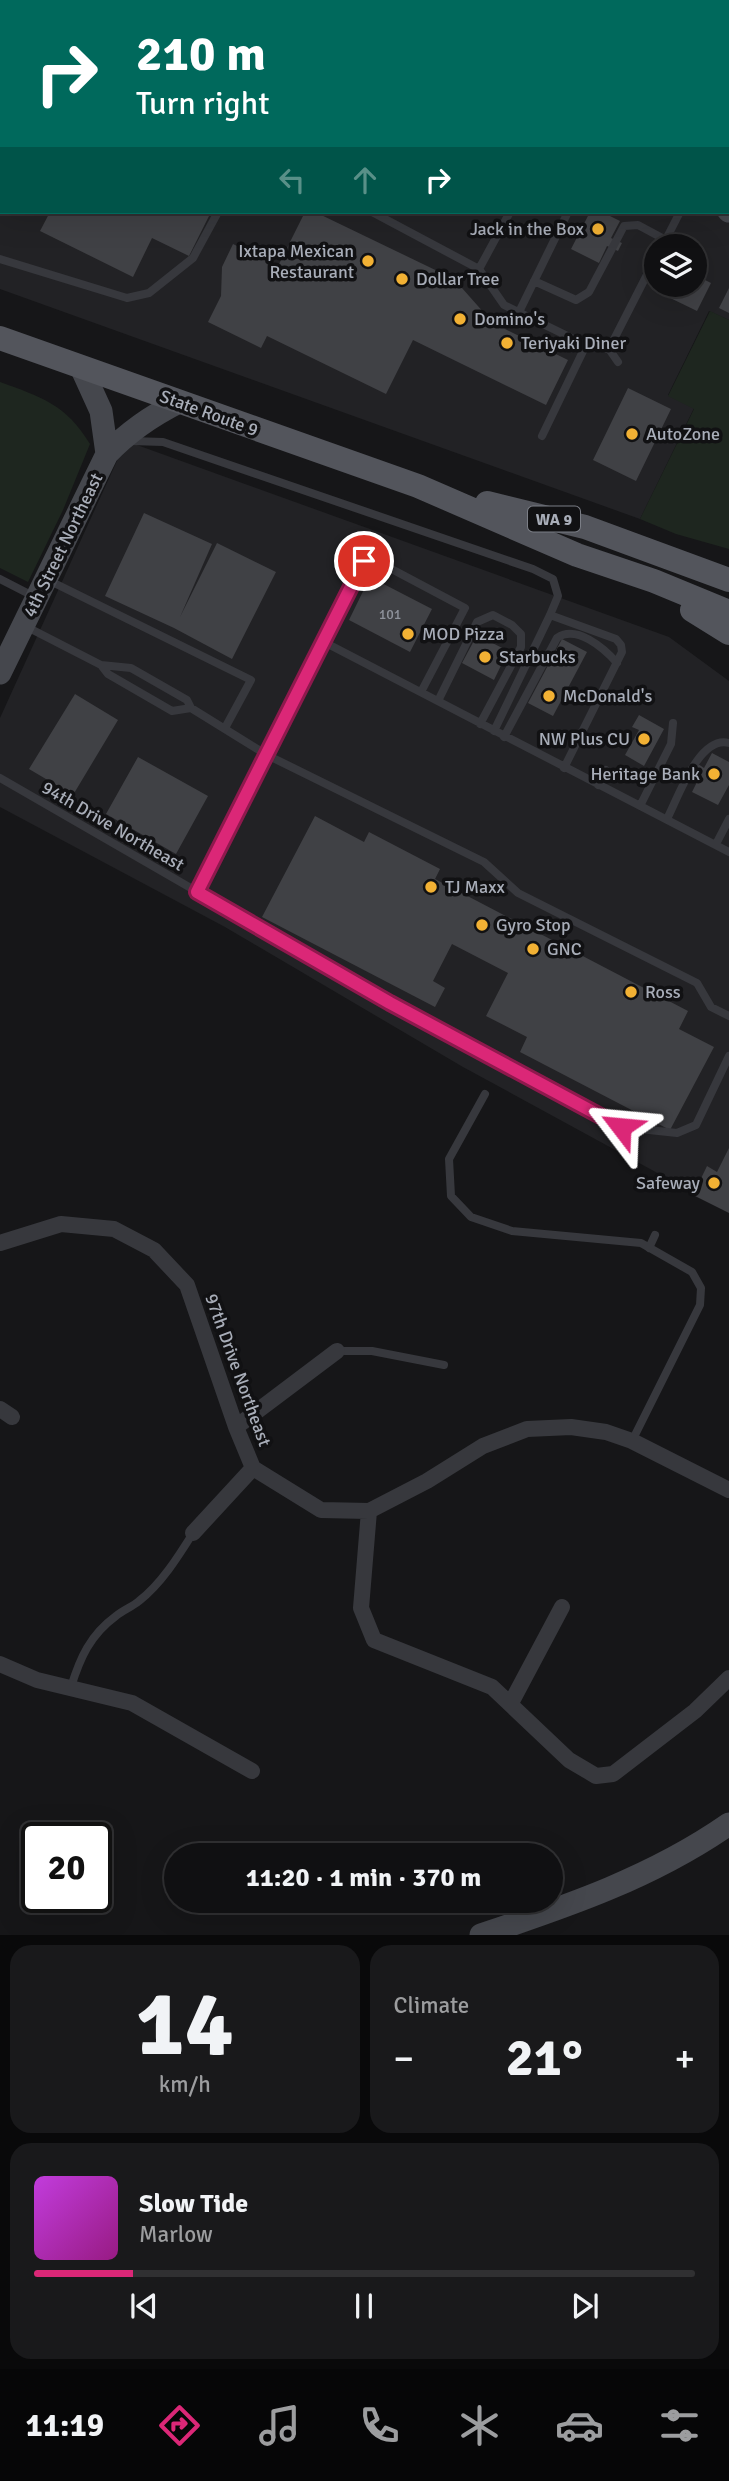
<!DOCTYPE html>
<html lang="en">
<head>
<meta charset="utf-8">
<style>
  body { margin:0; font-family:Signika,sans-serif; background:#19191b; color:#f1f3f6; height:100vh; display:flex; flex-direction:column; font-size:26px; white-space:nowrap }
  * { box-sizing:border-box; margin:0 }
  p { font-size:23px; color:#9c9d9f }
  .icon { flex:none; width:38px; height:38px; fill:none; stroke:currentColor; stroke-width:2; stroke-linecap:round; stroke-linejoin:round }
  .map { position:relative; height:1935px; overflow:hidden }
  .drawer { display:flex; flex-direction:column; gap:10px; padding:10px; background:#09090a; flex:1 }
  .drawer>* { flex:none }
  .guide { position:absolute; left:0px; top:0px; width:730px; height:214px; box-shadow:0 7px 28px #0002,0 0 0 2px #303032; background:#00695c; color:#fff; overflow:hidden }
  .controls { position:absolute; left:644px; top:234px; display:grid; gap:14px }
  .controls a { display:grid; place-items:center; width:63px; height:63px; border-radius:50%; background:#101012; box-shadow:0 7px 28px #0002,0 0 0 2px #303032; font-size:35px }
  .speed { position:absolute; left:21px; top:1822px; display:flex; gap:14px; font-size:35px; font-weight:700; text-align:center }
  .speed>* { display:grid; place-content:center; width:91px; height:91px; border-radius:50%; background:#101012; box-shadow:0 7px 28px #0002,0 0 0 2px #303032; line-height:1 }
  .speed .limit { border:4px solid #111; border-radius:10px; background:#fff; color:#111 }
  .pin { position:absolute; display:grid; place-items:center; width:60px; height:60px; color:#fff; margin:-30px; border:4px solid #fff; border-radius:50%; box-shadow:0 2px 7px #0007 }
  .me { position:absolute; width:77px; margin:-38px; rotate:299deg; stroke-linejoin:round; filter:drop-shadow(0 0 5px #0008) }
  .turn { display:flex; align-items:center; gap:24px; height:147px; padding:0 21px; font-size:32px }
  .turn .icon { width:91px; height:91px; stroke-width:2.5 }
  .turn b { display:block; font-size:49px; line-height:60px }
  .lanes { display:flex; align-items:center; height:66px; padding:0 21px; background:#0003; justify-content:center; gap:35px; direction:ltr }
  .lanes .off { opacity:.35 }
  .big { font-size:52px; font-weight:700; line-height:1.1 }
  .drawer .card { flex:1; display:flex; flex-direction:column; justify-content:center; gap:10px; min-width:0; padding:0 24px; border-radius:21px; background:#19191b }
  .drawer .dial { align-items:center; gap:0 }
  .dial b { font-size:91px; line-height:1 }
  .song { display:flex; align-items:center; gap:21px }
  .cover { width:84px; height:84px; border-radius:10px; background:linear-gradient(135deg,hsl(290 70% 55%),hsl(310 70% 35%)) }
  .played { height:7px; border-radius:4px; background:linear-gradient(90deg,#db2777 15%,#303032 15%) }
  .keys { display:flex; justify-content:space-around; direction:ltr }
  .heat { display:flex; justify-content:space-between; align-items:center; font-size:38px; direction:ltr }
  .drawer .tiles { flex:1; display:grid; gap:10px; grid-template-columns:1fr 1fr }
  .card:last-child { grid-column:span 2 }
  .trip { position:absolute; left:164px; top:1843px; width:399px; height:70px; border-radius:35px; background:#101012; box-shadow:0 7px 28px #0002,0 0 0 2px #303032; font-weight:700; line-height:70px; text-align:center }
  .menu { display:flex; height:112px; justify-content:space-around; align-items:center; background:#060607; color:#9c9d9f }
  .menu .icon { width:49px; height:49px }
  .menu .active { color:#db2777 }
  .menu b { font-size:32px; color:#f1f3f6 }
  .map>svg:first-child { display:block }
</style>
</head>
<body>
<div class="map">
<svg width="729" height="1935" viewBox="0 0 729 1935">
  <rect width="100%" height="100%" fill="#161618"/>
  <!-- built -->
  <path fill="#222225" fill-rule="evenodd" d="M0,0H729V320L709,311L668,395L694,408L640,519L0,289ZM2,2H728V212H2ZM656,247H695V285H656Z
    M126,441L669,637L729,681V1212L463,1067L225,927L0,807V718Z"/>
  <!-- green -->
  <path fill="#1e261f" d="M710,311L729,320V549L676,534L640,519L694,409L668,396Z
    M0,382C41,397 66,404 90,444L63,510L28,582L0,568Z"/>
  <!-- building -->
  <path fill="#404145" d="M50,212H211L189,256L152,238L133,277L40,231Z
    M305,212H315L454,279L493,323L568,360L546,405L413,340L386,394L267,336L261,348L208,322L221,296L222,267L233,244L278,266Z
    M590,212H602L620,221L611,238L622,243L618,251L607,246L599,263L571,249Z
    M695,275L711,283L697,311L662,294L666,285H695Z
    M729,288V313L719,308Z
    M628,388L671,409L636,481L593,460Z
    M144,513L212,544L180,617L217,543L276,572L232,659L174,628L105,596Z
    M370,577L432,609L410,652L349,620Z
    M477,635L508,651L494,680L462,663Z
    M562,639L587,652L553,716L528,703Z
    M75,694L118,720L73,795L29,769Z
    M639,715L664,729L644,766L625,755L639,730L632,727Z
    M712,753L729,762V785L718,805L692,792L698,780L692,776L698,764L704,768Z
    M138,757L208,796L176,854L106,814Z
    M315,816L364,842L369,832L440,869L435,879L688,1011L679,1029L714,1047L670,1130L520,1052L527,1037L486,1016L508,973L452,944L433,981L445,988L435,1007L262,917Z
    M729,1148V1213L693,1195L707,1166L717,1172Z"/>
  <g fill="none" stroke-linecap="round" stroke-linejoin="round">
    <!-- lane -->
    <path stroke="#37383d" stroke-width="8" d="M242,0L246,2
      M600,0L604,2
      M232,2L233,0
      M368,2L369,0
      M488,2V0
      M587,2L588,0
      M646,2L647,0
      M667,2L668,0
      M0,63L2,64
      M372,212L479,269L504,305L586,345L609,349L656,257
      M662,247L680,212
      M0,259L127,298L149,293L193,258L218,212
      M479,269L510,212
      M534,281L576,300L589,292L624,226L638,225L666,240
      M519,312L568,212
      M609,349L618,362
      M542,436L586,345
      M131,441L163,442L533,569L553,579L558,596L550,615L494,731
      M0,579L35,597
      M48,580L251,680L225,728
      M550,615L616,639L621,645L622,652L564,768
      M27,627L101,665L131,668L187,700L191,708L267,755L484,862L518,893L697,983L711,1007L729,1016
      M324,642L729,852
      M101,665L108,674L172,711L191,708
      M438,701L477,622L493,615L512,625L521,634V647L480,724
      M504,737L557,638C576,624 604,648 617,663
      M0,778L390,1003L621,1127L677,1133L696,1125L729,1056
      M598,785L606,770
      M640,806L671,744L673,723
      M667,819C678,798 699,735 729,743
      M716,844L729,819
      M197,893L364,561L384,565L465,608L421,692
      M485,1094L449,1159L451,1196L471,1217L512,1231L641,1243L692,1272L701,1288L700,1305L632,1441
      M649,1248L655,1235
      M337,1351H372L444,1365
      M71,1687C80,1658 90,1635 116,1616C123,1610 132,1607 139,1601C161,1584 178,1557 193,1533"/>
    <!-- street -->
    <path stroke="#37383d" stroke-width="16" d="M0,1243L61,1224L114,1229L154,1250L187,1285L236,1427L253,1468
      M0,1409L12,1417
      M236,1427L337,1351
      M253,1468L321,1510L369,1511L427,1481L483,1446L527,1429L571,1427L606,1432L632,1441L729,1490
      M369,1511L361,1608L374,1640L492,1687L569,1760L596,1776L613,1774L695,1711L729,1678
      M193,1533L253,1468
      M0,1664L37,1680L132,1703L252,1771
      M511,1703L562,1607"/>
    <!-- secondary -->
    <path stroke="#45474d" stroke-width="23" d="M331,0L334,2
      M728,210L729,211
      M81,367L101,411L107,454
      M0,673L107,454C129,431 151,416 179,402
      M481,1935C568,1906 653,1877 729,1824"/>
    <!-- primary -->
    <path stroke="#53555c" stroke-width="24" d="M0,338L418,486L577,555L654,581L729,612
      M487,503L585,527L729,580
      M692,610L729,633"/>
  </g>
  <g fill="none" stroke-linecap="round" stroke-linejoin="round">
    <defs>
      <path id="route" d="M364,561L197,892L390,1003L621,1127"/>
    </defs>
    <!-- route casing -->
    <use href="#route" stroke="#8e194d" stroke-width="18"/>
    <!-- route -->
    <use href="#route" stroke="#db2777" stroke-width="12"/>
  </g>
  <!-- markers -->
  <g fill="#f2b134" stroke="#111113" stroke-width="2.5">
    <circle cx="598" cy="229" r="7"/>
    <circle cx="368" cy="261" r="7"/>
    <circle cx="402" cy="279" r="7"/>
    <circle cx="460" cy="319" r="7"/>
    <circle cx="507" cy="343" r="7"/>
    <circle cx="632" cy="434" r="7"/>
    <circle cx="408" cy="634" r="7"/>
    <circle cx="485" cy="657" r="7"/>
    <circle cx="549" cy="696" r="7"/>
    <circle cx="644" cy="739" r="7"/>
    <circle cx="714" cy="774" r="7"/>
    <circle cx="431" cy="887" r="7"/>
    <circle cx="482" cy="925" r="7"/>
    <circle cx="533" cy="949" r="7"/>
    <circle cx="631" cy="992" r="7"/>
    <circle cx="714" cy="1183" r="7"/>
  </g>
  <g text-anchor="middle" stroke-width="7" stroke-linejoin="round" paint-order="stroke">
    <!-- number labels -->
    <g font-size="14" fill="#8e929b">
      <text x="390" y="619">101</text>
    </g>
    <!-- shield labels -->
    <rect fill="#111113" stroke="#7b7e86" stroke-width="2" x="528" y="506.5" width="52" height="25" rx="5"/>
    <g font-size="16" font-weight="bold" fill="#a8adb8">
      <text x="554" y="525">WA 9</text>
    </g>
    <!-- poi labels -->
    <g font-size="18" fill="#a8adb8" stroke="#111113" text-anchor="start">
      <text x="584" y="235" text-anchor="end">Jack in the Box</text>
      <text x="354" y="257" text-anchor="end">Ixtapa Mexican<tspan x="354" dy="21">Restaurant</tspan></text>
      <text x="416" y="285">Dollar Tree</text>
      <text x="474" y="325">Domino's</text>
      <text x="521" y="349">Teriyaki Diner</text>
      <text x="646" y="440">AutoZone</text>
      <text x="422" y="640">MOD Pizza</text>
      <text x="499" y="663">Starbucks</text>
      <text x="563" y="702">McDonald's</text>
      <text x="630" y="745" text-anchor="end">NW Plus CU</text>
      <text x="700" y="780" text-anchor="end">Heritage Bank</text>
      <text x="445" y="893">TJ Maxx</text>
      <text x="496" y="931">Gyro Stop</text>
      <text x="547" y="955">GNC</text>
      <text x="645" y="998">Ross</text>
      <text x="700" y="1189" text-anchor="end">Safeway</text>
    </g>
    <!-- street labels -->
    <g font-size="18" fill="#a8adb8" stroke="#111113">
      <text transform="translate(209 413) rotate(20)" y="6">State Route 9</text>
      <text transform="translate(63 545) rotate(-64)" y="6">4th Street Northeast</text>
      <text transform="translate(113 826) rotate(30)" y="6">94th Drive Northeast</text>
      <text transform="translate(238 1370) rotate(70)" y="6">97th Drive Northeast</text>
    </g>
  </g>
</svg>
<div class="controls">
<a><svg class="icon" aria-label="layers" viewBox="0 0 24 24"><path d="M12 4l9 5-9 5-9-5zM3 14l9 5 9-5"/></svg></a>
</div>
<div class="speed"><div class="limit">20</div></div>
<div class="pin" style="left:364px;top:561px;background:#d93025"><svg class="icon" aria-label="arrive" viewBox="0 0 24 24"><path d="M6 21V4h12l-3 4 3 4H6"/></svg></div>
<svg class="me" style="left:621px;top:1127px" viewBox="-20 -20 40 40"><path d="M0-17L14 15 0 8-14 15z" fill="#db2777" stroke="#fff" stroke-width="4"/></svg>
<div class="trip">11:20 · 1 min · 370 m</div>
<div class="guide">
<div class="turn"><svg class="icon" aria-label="right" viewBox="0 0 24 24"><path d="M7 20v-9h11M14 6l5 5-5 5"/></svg><div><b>210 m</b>Turn right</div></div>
<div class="lanes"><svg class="icon off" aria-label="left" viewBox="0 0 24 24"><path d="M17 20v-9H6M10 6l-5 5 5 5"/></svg><svg class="icon off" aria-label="ahead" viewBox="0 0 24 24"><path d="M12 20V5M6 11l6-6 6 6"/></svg><svg class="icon" aria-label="right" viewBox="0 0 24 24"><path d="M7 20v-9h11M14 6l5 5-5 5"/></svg></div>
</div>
</div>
<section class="drawer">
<div class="tiles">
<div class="card dial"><b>14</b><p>km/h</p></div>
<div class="card"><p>Climate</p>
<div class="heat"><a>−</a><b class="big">21°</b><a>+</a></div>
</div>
<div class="card">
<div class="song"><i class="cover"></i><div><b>Slow Tide</b><p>Marlow</p></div></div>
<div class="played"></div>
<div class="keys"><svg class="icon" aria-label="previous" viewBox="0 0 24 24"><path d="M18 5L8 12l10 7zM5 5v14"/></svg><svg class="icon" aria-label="pause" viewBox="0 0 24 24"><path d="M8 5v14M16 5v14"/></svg><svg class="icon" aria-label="next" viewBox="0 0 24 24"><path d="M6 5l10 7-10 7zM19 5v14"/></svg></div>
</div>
</div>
</section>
<nav class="menu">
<b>11:19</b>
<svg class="icon active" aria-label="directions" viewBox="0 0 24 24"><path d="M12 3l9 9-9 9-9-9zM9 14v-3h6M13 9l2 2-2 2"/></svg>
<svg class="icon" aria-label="music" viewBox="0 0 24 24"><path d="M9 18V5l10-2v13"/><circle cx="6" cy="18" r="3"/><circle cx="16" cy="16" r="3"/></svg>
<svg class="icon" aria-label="phone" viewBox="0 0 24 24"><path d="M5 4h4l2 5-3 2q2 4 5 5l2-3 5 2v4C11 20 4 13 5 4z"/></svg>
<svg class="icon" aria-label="climate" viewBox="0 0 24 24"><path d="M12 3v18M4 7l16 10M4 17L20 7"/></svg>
<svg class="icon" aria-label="car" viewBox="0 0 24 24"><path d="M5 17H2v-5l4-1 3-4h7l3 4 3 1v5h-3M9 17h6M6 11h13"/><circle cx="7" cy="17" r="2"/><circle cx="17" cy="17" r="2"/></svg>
<svg class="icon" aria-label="filters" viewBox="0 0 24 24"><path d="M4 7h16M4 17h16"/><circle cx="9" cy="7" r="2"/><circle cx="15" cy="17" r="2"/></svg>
</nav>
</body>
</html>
